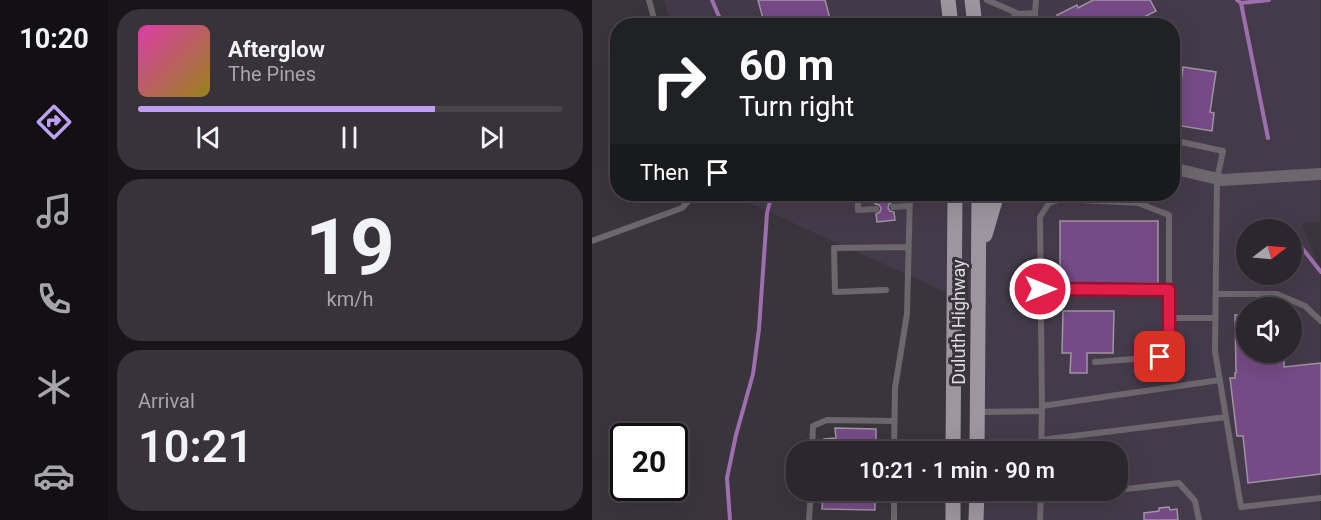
<!DOCTYPE html>
<html lang="en">
<head>
<meta charset="utf-8">
<style>
  body { margin:0; font-family:Roboto,sans-serif; background:#38333a; color:#f1f3f6; height:100vh; display:flex; flex-direction:column; font-size:22px; white-space:nowrap }
  * { box-sizing:border-box; margin:0 }
  p { font-size:20px; color:#a6a5aa }
  .icon { flex:none; width:33px; height:33px; fill:none; stroke:currentColor; stroke-width:2; stroke-linecap:round; stroke-linejoin:round }
  .map { position:relative; flex:1; overflow:hidden }
  .side { display:flex; flex-direction:column; gap:9px; padding:9px; background:#181519; width:484px }
  .side>* { flex:none }
  .guide { position:absolute; left:18px; top:18px; width:570px; height:183px; border-radius:24px; box-shadow:0 6px 24px #0002,0 0 0 2px #48444a; background:#202124; color:#fff; overflow:hidden }
  .needle { width:39px; rotate:74deg }
  .buttons { position:absolute; left:644px; top:219px; display:grid; gap:12px }
  .buttons a { display:grid; place-items:center; width:66px; height:66px; border-radius:50%; background:#2c272e; box-shadow:0 6px 24px #0002,0 0 0 2px #48444a; font-size:30px }
  .speed { position:absolute; left:18px; top:423px; display:flex; gap:12px; font-size:30px; font-weight:700; text-align:center }
  .speed>* { display:grid; place-content:center; width:78px; height:78px; border-radius:50%; background:#2c272e; box-shadow:0 6px 24px #0002,0 0 0 2px #48444a; line-height:1 }
  .speed .limit { border:3px solid #111; border-radius:9px; background:#fff; color:#111 }
  .pin { position:absolute; display:grid; place-items:center; width:51px; height:51px; color:#fff; margin:-26px; border-radius:12px; box-shadow:0 3px 9px #0006 }
  .me { position:absolute; width:66px; margin:-33px; rotate:90deg; stroke-linejoin:round; filter:drop-shadow(0 0 4px #0008) }
  .turn { display:flex; align-items:center; gap:21px; height:126px; padding:0 30px; font-size:27px }
  .turn .icon { width:78px; height:78px; stroke-width:2.5 }
  .turn b { display:block; font-size:42px; line-height:51px }
  .then { display:flex; align-items:center; height:57px; padding:0 30px; background:#0003; gap:12px; font-size:22px }
  .big { font-size:45px; font-weight:600; line-height:1.1 }
  .side .tile { flex:1; display:flex; flex-direction:column; justify-content:center; gap:9px; min-width:0; padding:0 21px; border-radius:24px; background:#38333a }
  .side .dial { align-items:center; gap:0 }
  .dial b { font-size:78px; line-height:1 }
  .song { display:flex; align-items:center; gap:18px }
  .cover { width:72px; height:72px; border-radius:9px; background:linear-gradient(135deg,hsl(320 70% 55%),hsl(50 70% 35%)) }
  .played { height:6px; border-radius:3px; background:linear-gradient(90deg,#bca0f2 70%,#48444a 70%) }
  .keys { display:flex; justify-content:space-around; direction:ltr }
  .trip { position:absolute; left:194px; top:441px; width:342px; height:60px; border-radius:24px; background:#2c272e; box-shadow:0 6px 24px #0002,0 0 0 2px #48444a; font-weight:600; line-height:60px; text-align:center }
  main { display:flex; flex:1; min-height:0 }
  .tab-bar { display:flex; flex-direction:column; width:108px; justify-content:space-around; align-items:center; background:#121012; color:#a6a5aa }
  .tab-bar .icon { width:42px; height:42px }
  .tab-bar .current { color:#bca0f2 }
  .tab-bar b { font-size:27px; color:#f1f3f6 }
  .map>svg:first-child { display:block }
</style>
</head>
<body>
<main>
<nav class="tab-bar">
<b>10:20</b>
<svg class="icon current" aria-label="directions" viewBox="0 0 24 24"><path d="M12 3l9 9-9 9-9-9zM9 14v-3h6M13 9l2 2-2 2"/></svg>
<svg class="icon" aria-label="music" viewBox="0 0 24 24"><path d="M9 18V5l10-2v13"/><circle cx="6" cy="18" r="3"/><circle cx="16" cy="16" r="3"/></svg>
<svg class="icon" aria-label="phone" viewBox="0 0 24 24"><path d="M5 4h4l2 5-3 2q2 4 5 5l2-3 5 2v4C11 20 4 13 5 4z"/></svg>
<svg class="icon" aria-label="climate" viewBox="0 0 24 24"><path d="M12 3v18M4 7l16 10M4 17L20 7"/></svg>
<svg class="icon" aria-label="car" viewBox="0 0 24 24"><path d="M5 17H2v-5l4-1 3-4h7l3 4 3 1v5h-3M9 17h6M6 11h13"/><circle cx="7" cy="17" r="2"/><circle cx="17" cy="17" r="2"/></svg>
</nav>
<section class="side">
<div class="tile">
<div class="song"><i class="cover"></i><div><b>Afterglow</b><p>The Pines</p></div></div>
<div class="played"></div>
<div class="keys"><svg class="icon" aria-label="previous" viewBox="0 0 24 24"><path d="M18 5L8 12l10 7zM5 5v14"/></svg><svg class="icon" aria-label="pause" viewBox="0 0 24 24"><path d="M8 5v14M16 5v14"/></svg><svg class="icon" aria-label="next" viewBox="0 0 24 24"><path d="M6 5l10 7-10 7zM19 5v14"/></svg></div>
</div>
<div class="tile dial"><b>19</b><p>km/h</p></div>
<div class="tile"><p>Arrival</p><b class="big">10:21</b></div>
</section>
<div class="map">
<svg width="729" height="520" viewBox="0 0 729 520">
  <rect width="100%" height="100%" fill="#3a343d"/>
  <!-- built -->
  <path fill="#453a49" fill-rule="evenodd" d="M72,0H728V222L710,223L728,273V520H381V491L525,490V452L381,451L380,304L137,194H580V26L79,25ZM654,230H699V274H654ZM654,308H699V352H654Z"/>
  <g fill="none" stroke-linecap="round" stroke-linejoin="round">
    <!-- stream -->
    <path stroke="#9e6fae" stroke-width="4" d="M120,0L131,26
      M645,0L649,3L677,0
      M649,3L676,138
      M692,225L695,230
      M699,234L729,272
      M138,520L135,478L144,435L161,374L167,329L175,213L180,194"/>
  </g>
  <!-- building -->
  <path fill="#764a86" stroke="#9d95a0" stroke-width="1.5" d="M166,0H233L240,26H173Z
    M501,0H558L564,11L548,19L550,21L542,26H471L465,15L485,5L486,8Z
    M591,67L624,72L618,112L622,113L620,131L583,125Z
    M282,194H300L301,202L297,204L296,208L298,211L302,212L303,220L285,222L284,214L288,212L289,208L287,205L283,204Z
    M468,221H566V283H468Z
    M471,311H522L521,353H495V373H478L479,353H470Z
    M643,315H654V352H692V367L729,363V474L656,483L651,436H645L638,378H643V373H644Z
    M243,428L284,429V452H232V439L244,438Z
    M231,490H283V510L230,509Z
    M577,507L578,510L585,509L586,520H552V513L567,511V508Z"/>
  <g fill="none" stroke-linecap="round" stroke-linejoin="round">
    <!-- lane -->
    <path stroke="#6b676c" stroke-width="6" d="M57,0L64,26
      M395,0L427,14L408,26
      M443,13L444,26
      M427,14L443,13L444,0
      M580,140L631,151L625,179L623,351L649,507L729,498
      M266,194V210L284,209
      M301,207L317,206
      M0,241L90,208L103,194
      M449,289L577,290
      M294,290L243,292L242,248L316,247
      M624,294H685L713,306L729,321
      M577,318H623
      M450,406L628,380
      M386,412L450,411L448,217L457,203L469,199L546,203L577,215V347L568,357L503,362
      M449,440L634,417
      M220,452L221,426L235,420L302,421
      M302,452L303,388L315,314L318,194
      M449,452L450,411
      M302,490V520
      M525,490L587,483L603,501L607,520
      M448,499L525,490
      M217,520L219,490
      M448,520L449,490"/>
    <!-- street -->
    <path stroke="#6b676c" stroke-width="12" d="M580,168L630,180L729,174"/>
    <!-- primary -->
    <path stroke="#9d96a0" stroke-width="15" d="M356,0L359,26
      M380,0L383,26
      M393,235L405,194
      M361,452L363,194
      M385,452L387,194
      M361,520V490
      M384,520L385,490"/>
  </g>
  <g fill="none" stroke-linecap="round" stroke-linejoin="round">
    <defs>
      <path id="route" d="M448,289L577,290V347L568,357"/>
    </defs>
    <!-- route casing -->
    <use href="#route" stroke="#92132f" stroke-width="15"/>
    <!-- route -->
    <use href="#route" stroke="#e11d48" stroke-width="10"/>
  </g>
  <g text-anchor="middle" stroke-width="6" stroke-linejoin="round" paint-order="stroke">
    <!-- street labels -->
    <g font-size="18" fill="#dfdbe0" stroke="#3a343d">
      <text transform="translate(367 322) rotate(-90)" y="6">Duluth Highway</text>
    </g>
  </g>
</svg>
<div class="buttons">
<a><svg class="needle" viewBox="-14 -14 28 28"><path d="M0-13l5 13h-10z" fill="#e53935"/><path d="M0 13l5-13h-10z" fill="#a6a5aa"/></svg></a>
<a><svg class="icon" aria-label="sound" viewBox="0 0 24 24"><path d="M4 9h4l5-4v14l-5-4H4zM17 9q2 3 0 6"/></svg></a>
</div>
<div class="speed"><div class="limit">20</div></div>
<div class="pin" style="left:568px;top:357px;background:#d93025"><svg class="icon" aria-label="arrive" viewBox="0 0 24 24"><path d="M6 21V4h12l-3 4 3 4H6"/></svg></div>
<svg class="me" style="left:448px;top:289px" viewBox="-20 -20 40 40"><circle r="17" fill="#e11d48" stroke="#fff" stroke-width="3"/><path d="M0-11L8 9 0 5-8 9z" fill="#fff"/></svg>
<div class="trip">10:21 · 1 min · 90 m</div>
<div class="guide">
<div class="turn"><svg class="icon" aria-label="right" viewBox="0 0 24 24"><path d="M7 20v-9h11M14 6l5 5-5 5"/></svg><div><b>60 m</b>Turn right</div></div>
<div class="then">Then<svg class="icon" aria-label="arrive" viewBox="0 0 24 24"><path d="M6 21V4h12l-3 4 3 4H6"/></svg></div>
</div>
</div>
</main>
</body>
</html>
